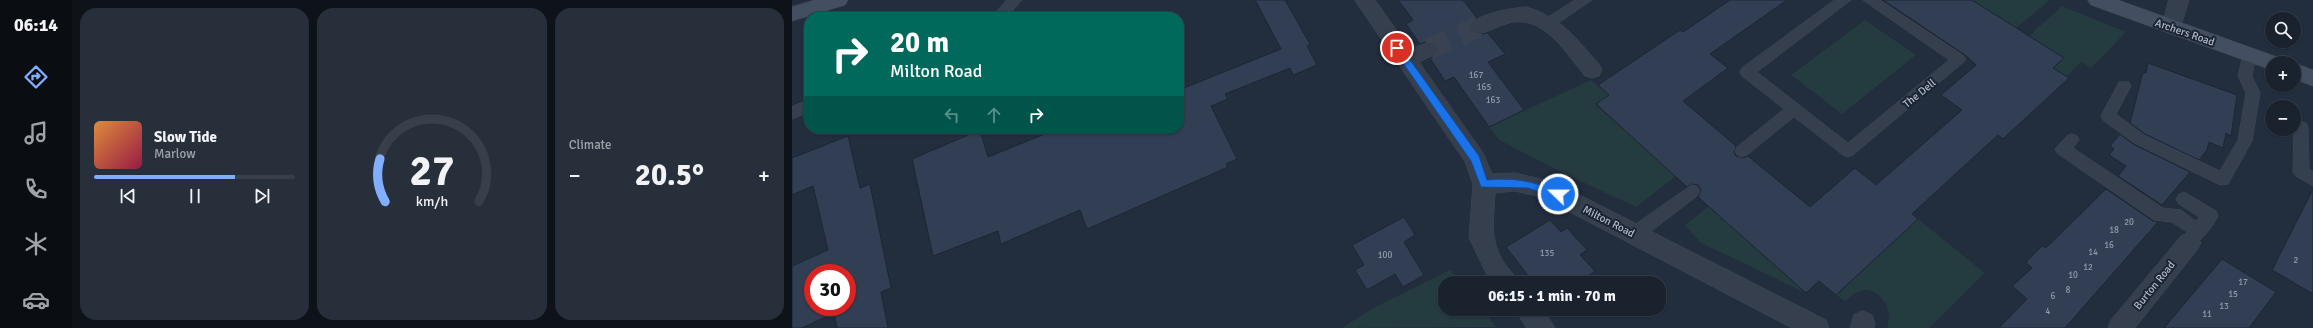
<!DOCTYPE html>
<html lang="en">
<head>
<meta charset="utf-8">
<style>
  body { margin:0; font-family:Signika,sans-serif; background:#272f3a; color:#f1f3f6; height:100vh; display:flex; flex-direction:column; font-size:15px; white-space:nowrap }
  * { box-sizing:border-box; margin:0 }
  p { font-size:13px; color:#9fa4aa }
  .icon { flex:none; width:22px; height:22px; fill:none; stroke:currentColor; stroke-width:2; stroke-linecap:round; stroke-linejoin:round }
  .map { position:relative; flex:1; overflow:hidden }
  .panel { display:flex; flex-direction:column; gap:8px; padding:8px; background:#0e1319; width:720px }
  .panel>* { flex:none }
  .guide { position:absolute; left:12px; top:12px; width:380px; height:122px; border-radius:16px; box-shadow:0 1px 3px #0004,0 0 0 1px #383f4a; background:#00695c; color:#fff; overflow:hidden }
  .fabs { position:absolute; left:1473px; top:12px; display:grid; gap:8px }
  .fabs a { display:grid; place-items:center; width:36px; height:36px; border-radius:50%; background:#1a222e; box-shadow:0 1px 3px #0004,0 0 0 1px #383f4a; font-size:20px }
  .speed { position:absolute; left:12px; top:264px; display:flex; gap:8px; font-size:20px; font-weight:700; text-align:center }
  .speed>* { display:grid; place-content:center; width:52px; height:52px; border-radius:50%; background:#1a222e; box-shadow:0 1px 3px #0004,0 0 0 1px #383f4a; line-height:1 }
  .speed .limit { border:6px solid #d22; background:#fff; color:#111 }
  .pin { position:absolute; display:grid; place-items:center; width:34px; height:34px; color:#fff; margin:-17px; border:2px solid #fff; border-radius:50%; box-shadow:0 1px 4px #0007 }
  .me { position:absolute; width:44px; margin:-22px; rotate:292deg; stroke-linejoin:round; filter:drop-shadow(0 0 3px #0008) }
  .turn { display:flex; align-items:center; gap:14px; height:84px; padding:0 20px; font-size:18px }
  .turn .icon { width:52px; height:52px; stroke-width:2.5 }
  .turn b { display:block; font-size:28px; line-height:34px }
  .lanes { display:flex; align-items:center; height:38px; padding:0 20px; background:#0003; justify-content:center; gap:20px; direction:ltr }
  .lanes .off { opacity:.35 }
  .big { font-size:30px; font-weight:700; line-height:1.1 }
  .panel .widget { flex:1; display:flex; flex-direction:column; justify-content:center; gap:6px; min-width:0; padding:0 14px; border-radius:16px; background:#272f3a }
  .panel .dial { align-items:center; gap:0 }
  .dial svg { height:104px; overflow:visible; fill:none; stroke:#383f4a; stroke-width:7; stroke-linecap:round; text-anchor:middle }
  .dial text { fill:#f1f3f6; stroke:none }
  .song { display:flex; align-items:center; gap:12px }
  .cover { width:48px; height:48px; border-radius:6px; background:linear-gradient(135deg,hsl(30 70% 55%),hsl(340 70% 35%)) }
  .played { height:4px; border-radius:2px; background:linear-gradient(90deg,#82aefe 70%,#383f4a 70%) }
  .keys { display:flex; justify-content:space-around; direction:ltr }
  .heat { display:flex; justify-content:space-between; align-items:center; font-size:22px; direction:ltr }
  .panel .tiles { flex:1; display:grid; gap:8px; grid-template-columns:repeat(3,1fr) }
  .trip { position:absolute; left:646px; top:276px; width:228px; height:40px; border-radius:16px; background:#1a222e; box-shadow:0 1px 3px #0004,0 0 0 1px #383f4a; font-weight:700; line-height:40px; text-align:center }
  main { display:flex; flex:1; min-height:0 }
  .menu { display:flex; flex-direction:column; width:72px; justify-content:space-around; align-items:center; background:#0a0e12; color:#9fa4aa }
  .menu .icon { width:28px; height:28px }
  .menu .active { color:#82aefe }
  .menu b { font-size:18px; color:#f1f3f6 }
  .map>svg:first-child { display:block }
</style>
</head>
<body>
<main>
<nav class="menu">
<b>06:14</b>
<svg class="icon active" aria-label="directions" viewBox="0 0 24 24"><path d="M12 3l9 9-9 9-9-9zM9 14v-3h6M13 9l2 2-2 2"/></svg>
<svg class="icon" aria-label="music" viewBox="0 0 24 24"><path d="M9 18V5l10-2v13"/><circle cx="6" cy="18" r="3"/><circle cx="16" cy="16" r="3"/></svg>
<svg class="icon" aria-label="phone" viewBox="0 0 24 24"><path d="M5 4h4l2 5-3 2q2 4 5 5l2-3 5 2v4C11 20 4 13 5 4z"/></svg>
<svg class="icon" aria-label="climate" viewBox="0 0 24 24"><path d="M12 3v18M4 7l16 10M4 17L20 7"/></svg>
<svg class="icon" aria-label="car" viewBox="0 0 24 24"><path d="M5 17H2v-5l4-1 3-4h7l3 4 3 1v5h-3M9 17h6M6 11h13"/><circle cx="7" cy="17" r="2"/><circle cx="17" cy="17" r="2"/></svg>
</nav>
<section class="panel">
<div class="tiles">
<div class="widget">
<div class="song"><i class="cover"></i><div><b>Slow Tide</b><p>Marlow</p></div></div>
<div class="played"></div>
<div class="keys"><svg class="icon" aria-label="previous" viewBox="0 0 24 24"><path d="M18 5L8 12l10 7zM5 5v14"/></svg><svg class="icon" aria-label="pause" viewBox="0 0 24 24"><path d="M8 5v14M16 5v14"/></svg><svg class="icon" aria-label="next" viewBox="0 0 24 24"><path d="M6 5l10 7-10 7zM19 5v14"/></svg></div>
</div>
<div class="widget dial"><svg viewBox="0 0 100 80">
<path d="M14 69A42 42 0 1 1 86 69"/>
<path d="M14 69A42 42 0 0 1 10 36" stroke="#82aefe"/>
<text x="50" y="56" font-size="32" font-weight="700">27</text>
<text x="50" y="72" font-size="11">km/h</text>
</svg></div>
<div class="widget"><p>Climate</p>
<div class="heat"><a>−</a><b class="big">20.5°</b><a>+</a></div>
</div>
</div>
</section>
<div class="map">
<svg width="1521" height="328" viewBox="0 0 1521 328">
  <rect width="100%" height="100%" fill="#222d3e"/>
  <!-- green -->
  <path fill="#243b3f" d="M1180,0H1258L1224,28Z
    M1270,6L1334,32L1299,68L1289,62L1274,77L1261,68L1237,36Z
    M1073,20L1124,55L1050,114L999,75Z
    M799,80L817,95L804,105L884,176L844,207L769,172L707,140L697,127Z
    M917,206L1014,293L909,243L893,225Z
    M1126,219L1193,273L1137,328H1095C1096,324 1097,319 1097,315C1097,303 1082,286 1069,291C1063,292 1058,298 1053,301L1044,295Z
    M658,270L668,283H653V309H689L704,327L550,328L581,308Z"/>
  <!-- building -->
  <path fill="#313e53" stroke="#1d2635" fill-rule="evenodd" d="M463,0H493L518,44L515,46L525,65L501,75L498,68L433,94L436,99L419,106L445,159L434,164L436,167L295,229L288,210L209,244L206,231L141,256L120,159L188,130L196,157L265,129H387V90L489,49Z
    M606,0H671L685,18L675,28L678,33L683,34L696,33L713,54L696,62L732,110L697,127L662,77L653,81L638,58L645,55L648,48L644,43L637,41L628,44L614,24L621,20Z
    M938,0H995L918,54L936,68L891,101L944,146L942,152L944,156L951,158L956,156L1018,207L1063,168L1084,185L1170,110L1149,95L1184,65L1173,55L1091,0H1180L1272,58L1261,68L1277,78L1211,139L1206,135L1172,166L1120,214L1126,219L1044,295L1027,281L1014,293L906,197L909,190L906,185L900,184L895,187L804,104L817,95L806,85L888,30L891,32Z
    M1356,63L1445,95L1439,136L1434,133L1431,148L1417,142L1415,150L1407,160L1353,134L1338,123L1351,72L1354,73Z
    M1328,134L1341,144L1398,172L1370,205L1326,176L1334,166L1317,155L1322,149L1318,146Z
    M56,136L68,188L78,184L99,288L89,292L96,328H45L42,313L10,328H0V266L36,250L21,186L0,195V158ZM21,273H55V307H21Z
    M1314,189L1361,221L1366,222L1273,328H1207L1235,299L1220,286L1240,268L1234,262L1250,246L1254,248Z
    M1521,189V294L1480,270Z
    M612,217L623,235L612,242L632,275L611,287L603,274L575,290L563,270L572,265L560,245Z
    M758,220L769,232L775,228L795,250L788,255L803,271L786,283H742L714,247Z
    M1430,259L1484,292L1457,328H1372Z"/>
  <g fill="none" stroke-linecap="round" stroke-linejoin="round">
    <!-- street-tunnel -->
    <path stroke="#384253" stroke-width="22" stroke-dasharray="22 11" stroke-linecap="butt" d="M637,49L686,27"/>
    <defs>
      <path id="lane" d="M215,0H230L215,17H200Z
        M783,0H800L762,26H752L750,23L752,20Z
        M1043,0H1059L965,72L1056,143L1157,60L1071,0H1088L1172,56L1174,60L1061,155L1056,157L1051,155L1002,117L955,155L950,157L945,155L943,151L945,147L992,109L950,76L948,72L950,68Z
        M1457,49L1462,50L1464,54L1460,76L1468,93L1460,141L1436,184L1431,185L1426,184L1342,143L1311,120L1309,116L1327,82H1337L1339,86L1324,114L1352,135L1428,171L1446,140L1454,93L1446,76L1452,50Z
        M17,100V112L0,119V107Z
        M1509,121L1514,123L1516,127L1517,169L1521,172V186L1504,176L1501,172L1502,126L1504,123Z
        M1280,134L1285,136L1287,140L1281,148L1371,208L1389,210L1404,221L1407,217L1387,204L1384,199L1387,194L1392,192L1424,211L1426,216C1421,226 1410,241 1400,245L1394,243L1392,238L1395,232L1380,222L1362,220L1265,153L1263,149L1275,136Z
        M900,185L905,186L908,191L905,196L849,239L843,241L837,239L835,234L837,229Z"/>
      <path id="street" d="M563,0H583L618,49L637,42L644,44L647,49L644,54L627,62L691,153L700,174L723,173L762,182L1034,320L1037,328H1000L749,197L723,191L703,193C702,219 697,239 712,263C717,270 723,275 727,283H699L677,238L681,184L673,162Z
        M1377,0H1397L1387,32L1380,34L1373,32L1370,27Z
        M734,7C770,17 783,38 807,64L810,70L807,76L800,78L793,76C772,51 749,10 711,25C700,29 690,36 679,32L676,27C683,14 719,8 734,7Z
        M1397,233L1405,236L1409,243L1405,250L1343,328H1316L1319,320L1389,236Z
        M723,309H751L763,328H735Z
        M1071,311L1080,315L1083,323L1082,328H1058L1062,315Z"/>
      <path id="secondary" d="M23,0H56L53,5L0,21V7Z
        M1296,0H1326L1488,58L1491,63H1480V70L1474,68L1299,5Z
        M1502,63L1521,70V86L1502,79Z"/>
    </defs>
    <!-- lane casing -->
    <use href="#lane" stroke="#3f4857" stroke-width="1"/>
    <!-- street casing -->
    <use href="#street" stroke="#3f4857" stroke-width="1"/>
    <!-- secondary casing -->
    <use href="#secondary" stroke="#3f4857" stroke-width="1"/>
    <!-- lane -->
    <use href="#lane" fill="#363f4e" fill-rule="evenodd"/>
    <!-- street -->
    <use href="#street" fill="#363f4e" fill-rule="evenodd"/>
    <!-- secondary -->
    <use href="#secondary" fill="#444e61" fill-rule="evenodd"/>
  </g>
  <!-- route -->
  <path fill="#1a73e8" stroke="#114b97" d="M605,45L608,46L687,156L695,180C724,177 742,182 769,192V197L766,198L736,188L689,187L679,161L602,50V46Z"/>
  <g text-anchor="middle" stroke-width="4" stroke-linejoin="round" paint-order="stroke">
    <!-- number labels -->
    <g font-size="9" fill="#909aaa">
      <text x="684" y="78">167</text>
      <text x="692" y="90">165</text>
      <text x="701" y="103">163</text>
      <text x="1337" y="225">20</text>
      <text x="1322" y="233">18</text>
      <text x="1317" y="248">16</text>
      <text x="1301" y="255">14</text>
      <text x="755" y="256">135</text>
      <text x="593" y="258">100</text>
      <text x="1504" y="263">2</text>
      <text x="1296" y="270">12</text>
      <text x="1281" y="278">10</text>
      <text x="1451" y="285">17</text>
      <text x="1276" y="293">8</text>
      <text x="1441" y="297">15</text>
      <text x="1261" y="299">6</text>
      <text x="1432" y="309">13</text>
      <text x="1256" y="314">4</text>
      <text x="1415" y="317">11</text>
    </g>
    <!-- street labels -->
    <g font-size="11" fill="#b2bac9" stroke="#1b2433">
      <text transform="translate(1393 32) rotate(19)" y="4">Archers Road</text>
      <text transform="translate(1127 93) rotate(-39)" y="4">The Dell</text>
      <text transform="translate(817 221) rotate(27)" y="4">Milton Road</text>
      <text transform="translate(1362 285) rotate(-51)" y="4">Burton Road</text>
    </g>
  </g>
</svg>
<div class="fabs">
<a><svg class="icon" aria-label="search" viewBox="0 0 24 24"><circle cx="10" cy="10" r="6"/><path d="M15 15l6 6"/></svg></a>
<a>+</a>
<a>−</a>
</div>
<div class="speed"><div class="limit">30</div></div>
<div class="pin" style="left:605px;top:48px;background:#d93025"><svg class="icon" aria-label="arrive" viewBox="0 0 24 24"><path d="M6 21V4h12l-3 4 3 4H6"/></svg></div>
<svg class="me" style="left:766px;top:194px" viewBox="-20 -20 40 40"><circle r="17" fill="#1a73e8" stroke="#fff" stroke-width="3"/><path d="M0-11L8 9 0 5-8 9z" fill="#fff"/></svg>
<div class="trip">06:15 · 1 min · 70 m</div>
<div class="guide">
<div class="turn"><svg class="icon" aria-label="right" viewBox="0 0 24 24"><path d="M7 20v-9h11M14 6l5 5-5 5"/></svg><div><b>20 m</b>Milton Road</div></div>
<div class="lanes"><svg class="icon off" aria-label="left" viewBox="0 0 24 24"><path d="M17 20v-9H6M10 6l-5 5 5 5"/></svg><svg class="icon off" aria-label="ahead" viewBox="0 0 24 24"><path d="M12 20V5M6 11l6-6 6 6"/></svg><svg class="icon" aria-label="right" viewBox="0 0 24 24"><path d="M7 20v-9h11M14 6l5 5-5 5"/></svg></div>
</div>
</div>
</main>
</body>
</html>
